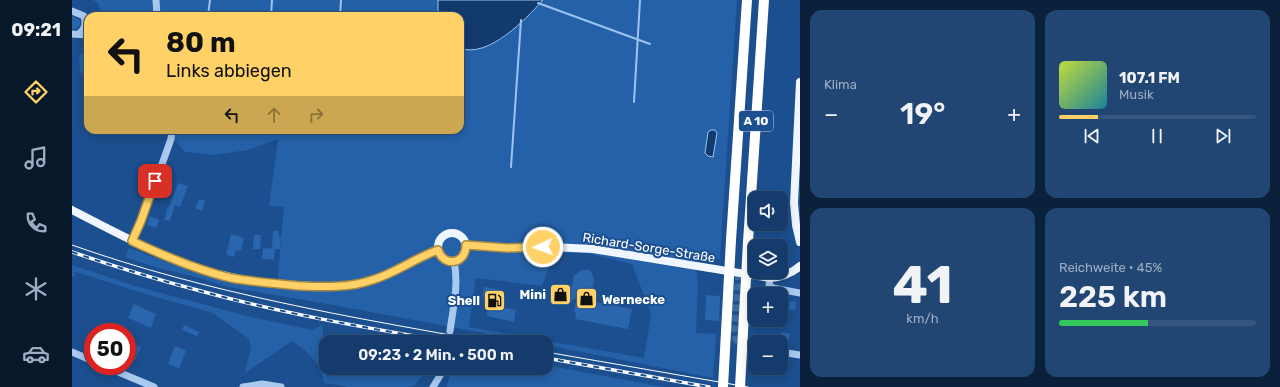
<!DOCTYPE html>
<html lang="de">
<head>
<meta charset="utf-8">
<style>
  body { margin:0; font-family:Rubik,sans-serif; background:#214673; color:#f1f3f6; height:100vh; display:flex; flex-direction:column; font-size:15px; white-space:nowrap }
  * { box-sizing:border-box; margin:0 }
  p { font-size:13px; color:#9dadc1 }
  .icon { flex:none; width:22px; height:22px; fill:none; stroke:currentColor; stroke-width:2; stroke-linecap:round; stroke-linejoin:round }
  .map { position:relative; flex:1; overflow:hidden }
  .details { display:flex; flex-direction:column; gap:10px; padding:10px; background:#0b203b; width:480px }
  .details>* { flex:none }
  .top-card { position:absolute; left:12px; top:12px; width:380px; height:122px; border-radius:12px; box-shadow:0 2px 10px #0003,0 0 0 1px #33557e; background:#ffd166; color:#111; overflow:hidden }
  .fabs { position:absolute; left:676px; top:191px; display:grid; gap:8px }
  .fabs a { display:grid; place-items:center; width:40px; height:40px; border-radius:8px; background:#143b6b; box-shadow:0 2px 10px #0003,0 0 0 1px #33557e; font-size:20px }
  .speed { position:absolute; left:12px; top:323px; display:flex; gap:8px; font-size:20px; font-weight:700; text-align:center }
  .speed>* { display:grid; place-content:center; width:52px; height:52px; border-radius:50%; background:#143b6b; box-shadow:0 2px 10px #0003,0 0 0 1px #33557e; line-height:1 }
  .speed .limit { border:6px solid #d22; background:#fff; color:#111 }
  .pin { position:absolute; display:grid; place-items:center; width:34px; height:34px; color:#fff; margin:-17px; border-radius:8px; box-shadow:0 2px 6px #0006 }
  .me { position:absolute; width:44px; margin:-22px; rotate:267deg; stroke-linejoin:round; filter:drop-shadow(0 0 3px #0008) }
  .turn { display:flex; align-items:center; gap:14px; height:84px; padding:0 16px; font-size:18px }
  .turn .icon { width:52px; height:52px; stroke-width:2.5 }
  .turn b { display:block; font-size:28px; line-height:34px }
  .lanes { display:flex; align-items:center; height:38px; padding:0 16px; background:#0003; justify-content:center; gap:20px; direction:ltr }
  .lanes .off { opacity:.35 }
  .big { font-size:30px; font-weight:600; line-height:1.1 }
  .details .tile { flex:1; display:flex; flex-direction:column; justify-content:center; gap:6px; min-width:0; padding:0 14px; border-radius:12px; background:#214673 }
  .details .dial { align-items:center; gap:0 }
  .dial b { font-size:52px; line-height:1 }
  .song { display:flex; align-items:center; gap:12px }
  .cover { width:48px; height:48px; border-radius:6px; background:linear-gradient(135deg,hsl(70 70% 55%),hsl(190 70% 35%)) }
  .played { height:4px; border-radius:2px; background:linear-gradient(90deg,#ffd166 20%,#33557e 20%) }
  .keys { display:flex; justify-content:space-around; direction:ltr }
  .heat { display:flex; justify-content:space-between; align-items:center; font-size:22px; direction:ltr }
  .charge { height:6px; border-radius:3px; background:linear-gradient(90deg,#34c759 45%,#33557e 0) }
  .details .tiles { flex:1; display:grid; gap:10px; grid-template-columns:repeat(2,1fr) }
  .trip { position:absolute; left:247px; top:335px; width:234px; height:40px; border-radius:12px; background:#143b6b; box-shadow:0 2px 10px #0003,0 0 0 1px #33557e; font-weight:600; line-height:40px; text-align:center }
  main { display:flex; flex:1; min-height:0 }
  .dock { display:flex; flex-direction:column; width:72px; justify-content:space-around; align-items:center; background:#08182b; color:#9dadc1 }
  .dock .icon { width:28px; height:28px }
  .dock .selected { color:#ffd166 }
  .dock b { font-size:18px; color:#f1f3f6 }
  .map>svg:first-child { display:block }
</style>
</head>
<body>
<main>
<nav class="dock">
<b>09:21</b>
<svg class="icon selected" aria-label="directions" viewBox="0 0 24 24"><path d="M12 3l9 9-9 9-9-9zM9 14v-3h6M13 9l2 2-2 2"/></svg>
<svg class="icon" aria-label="music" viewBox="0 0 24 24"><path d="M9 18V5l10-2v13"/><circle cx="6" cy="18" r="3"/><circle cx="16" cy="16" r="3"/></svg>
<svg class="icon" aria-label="phone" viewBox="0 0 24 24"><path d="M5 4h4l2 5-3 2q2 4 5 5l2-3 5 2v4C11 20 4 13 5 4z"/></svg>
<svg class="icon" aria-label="climate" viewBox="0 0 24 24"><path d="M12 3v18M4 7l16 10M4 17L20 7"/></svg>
<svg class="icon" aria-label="car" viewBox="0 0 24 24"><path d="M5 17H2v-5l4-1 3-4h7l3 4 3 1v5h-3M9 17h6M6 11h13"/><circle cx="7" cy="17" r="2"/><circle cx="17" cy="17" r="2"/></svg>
</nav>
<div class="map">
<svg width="728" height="387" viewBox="0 0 728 387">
  <rect width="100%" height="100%" fill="#1b4f8f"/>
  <!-- green -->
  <path fill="#2461a8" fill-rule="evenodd" d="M20,0H366V16H29L26,3Z
    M471,0H665L648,259L623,256L626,282L624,333L644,334L641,378L474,345V342H459L261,305L156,287L124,277L86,268L53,257L57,248C105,266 155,285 207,289L206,275L212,207L197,206L206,139L176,150L142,155L113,152L99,136L98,130H388V48L390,49L427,41L460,13ZM490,253H514L560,264L579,314L572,358L397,327L404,278L470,286L478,264Z
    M16,47V77L8,72L7,56Z
    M0,265L63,286L175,316L240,330L250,325L252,340L262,342H254V368H356L343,385L338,387H277L252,383C251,365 234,350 220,341L172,374L179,348L177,339L141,313L77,295L4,272L2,277L0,276Z
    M474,365L586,386L593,387H375L379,368H474Z"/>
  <!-- water -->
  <path fill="#123a6d" stroke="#9cc4f0" d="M366,0H471C454,19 416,59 388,48V16H366Z
    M639,130H643L645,133L641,157L636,156L633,153L636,132Z"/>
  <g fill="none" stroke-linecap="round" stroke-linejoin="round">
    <!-- stream -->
    <path stroke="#9cc4f0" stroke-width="2" d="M466,3L578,44
      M136,16L138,0
      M199,16L200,0
      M268,16L269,0
      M562,102L568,0
      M439,167L449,20"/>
  </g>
  <!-- building -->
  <path fill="#2a66ad" d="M0,16L8,20V25L5,29H0Z
    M106,183L116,186L108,207L103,205L98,221L92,220L96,207H97Z
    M127,199L133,201L130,211L123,208Z
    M78,216L87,220L84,228L75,225Z
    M201,231H207V237H209L208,249H200Z
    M159,234L172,238L169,251L164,250L162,257L154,255Z
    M182,235H189L188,249H181Z
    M191,248L203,249L202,260L190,259Z
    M510,270H518L522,278L521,287L510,294L524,296L523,302L560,309L556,329L503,319L504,313L502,312L505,297L494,305L486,303L481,296L482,288L488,284L500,286L502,275Z
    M412,287L431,290L429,307L444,310L442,322L415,316L417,298L410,297Z
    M634,295L648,296L647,321L633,320Z
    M718,301L724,302L723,310H717Z
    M62,304L84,314L79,328L56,318Z
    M112,325L127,332L125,336L110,330Z
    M710,332L718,334L716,343L708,342Z
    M55,342L69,347L63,361L55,358Z
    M103,346L114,351L107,368L96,364Z"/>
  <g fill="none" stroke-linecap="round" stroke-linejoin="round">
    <!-- minor-tunnel -->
    <path stroke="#3d69a0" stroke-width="7" stroke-dasharray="7 3.5" stroke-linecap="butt" d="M667,273L662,333C665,345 668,345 679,347
      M376,342L378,331"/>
    <!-- minor -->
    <path stroke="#a9c9ee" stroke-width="7" d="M84,0L85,16
      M0,11L12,16C14,24 13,29 7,34
      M0,34L16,35
      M60,241L89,167L99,139L100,130
      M698,278L697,285L701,288L728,293
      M378,331C381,308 387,285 382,261
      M679,347L683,348
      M0,352L21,361
      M709,352L728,355
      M32,366L82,387
      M171,387L190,384L209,387
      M361,387L369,374L371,368"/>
    <!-- major -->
    <path stroke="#f0f6ff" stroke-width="8" d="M728,82L722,203L724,225L728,242
      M0,210C51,236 102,265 159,277C180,282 203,284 225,285C246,287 268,288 289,283C317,278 339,258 366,250
      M366 247a14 14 0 1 1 28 0a14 14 0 1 1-28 0Z
      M394,245L435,248L480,247L521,249L698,278C710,277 719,274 728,266"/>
    <!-- highway -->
    <path stroke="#fff" stroke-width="10" d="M659,240L675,0
      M676,242L692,0"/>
    <!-- tram -->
    <path stroke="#fff" stroke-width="1" d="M0,245C135,293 277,317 418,342
      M474,352L676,387"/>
    <defs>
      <path id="rail" d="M0,252C41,266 83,279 125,290C208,313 294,328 379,342
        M474,358L637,387"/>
    </defs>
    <!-- rail casing -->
    <use href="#rail" stroke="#fff" stroke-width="3.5"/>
    <!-- rail -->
    <use href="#rail" stroke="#1b4f8f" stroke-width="2" stroke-dasharray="6" stroke-linecap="butt"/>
    <!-- highway-bridge -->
    <path stroke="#fff" stroke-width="10" d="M651,387L659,240
      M668,387L676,242"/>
  </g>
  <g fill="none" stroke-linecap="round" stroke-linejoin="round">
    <defs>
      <path id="route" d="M83,181L69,221L60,241C92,256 125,270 159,278C182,282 205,284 228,286C253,287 277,288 300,280C324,273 343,258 366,250C372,268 394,264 394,245L435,248L471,247"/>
    </defs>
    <!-- route casing -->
    <use href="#route" stroke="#a68842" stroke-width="10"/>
    <!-- route -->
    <use href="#route" stroke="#ffd166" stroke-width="7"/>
  </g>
  <!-- icons -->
  <defs>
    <symbol id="shop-square" viewBox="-11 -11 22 22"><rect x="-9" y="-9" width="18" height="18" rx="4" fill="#ffd166" stroke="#1b4f8f"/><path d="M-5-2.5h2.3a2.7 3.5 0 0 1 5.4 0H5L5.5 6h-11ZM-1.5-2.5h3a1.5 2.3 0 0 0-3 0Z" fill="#111"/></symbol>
    <symbol id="fuel-square" viewBox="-11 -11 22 22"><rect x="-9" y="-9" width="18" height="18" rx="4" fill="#ffd166" stroke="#1b4f8f"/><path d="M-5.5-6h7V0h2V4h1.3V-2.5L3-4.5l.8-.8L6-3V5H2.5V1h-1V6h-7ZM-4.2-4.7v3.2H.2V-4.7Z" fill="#111"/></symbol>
  </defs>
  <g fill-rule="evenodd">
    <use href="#shop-square" x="476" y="282" width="25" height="25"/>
    <use href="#shop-square" x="502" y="286" width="25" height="25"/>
    <use href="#fuel-square" x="410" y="288" width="25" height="25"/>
  </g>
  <g text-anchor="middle" stroke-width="4" stroke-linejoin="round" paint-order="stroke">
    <!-- shield labels -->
    <rect fill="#1b4f8f" stroke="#bbcadd" stroke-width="1" x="667" y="111" width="34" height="20" rx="3"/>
    <g font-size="12" font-weight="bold" fill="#fff">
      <text x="684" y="125">A 10</text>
    </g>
    <!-- street labels -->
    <g font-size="13" fill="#fff" stroke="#1b4f8f">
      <text transform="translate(577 247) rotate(9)" y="5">Richard-Sorge-Straße</text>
    </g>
    <!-- poi labels -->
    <g font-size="13" font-weight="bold" fill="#fff" stroke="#1b4f8f" text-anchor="end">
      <text x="474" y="299">Mini</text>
      <text x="530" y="304" text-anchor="start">Wernecke</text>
      <text x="408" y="305">Shell</text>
    </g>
  </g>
</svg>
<div class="fabs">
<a><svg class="icon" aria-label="sound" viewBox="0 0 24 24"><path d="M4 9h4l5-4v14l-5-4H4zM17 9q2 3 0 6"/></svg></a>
<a><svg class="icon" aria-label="layers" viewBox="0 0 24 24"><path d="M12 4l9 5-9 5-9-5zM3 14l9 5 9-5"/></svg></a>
<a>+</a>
<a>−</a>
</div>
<div class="speed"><div class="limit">50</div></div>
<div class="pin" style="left:83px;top:181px;background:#d93025"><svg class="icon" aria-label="arrive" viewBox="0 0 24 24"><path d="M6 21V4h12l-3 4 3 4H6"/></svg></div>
<svg class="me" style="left:471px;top:247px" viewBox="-20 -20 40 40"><circle r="17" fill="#ffd166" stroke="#fff" stroke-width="3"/><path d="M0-11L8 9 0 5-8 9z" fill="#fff"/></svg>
<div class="trip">09:23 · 2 Min. · 500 m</div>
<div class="top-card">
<div class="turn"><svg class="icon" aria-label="left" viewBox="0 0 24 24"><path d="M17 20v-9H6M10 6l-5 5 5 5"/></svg><div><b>80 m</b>Links abbiegen</div></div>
<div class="lanes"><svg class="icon" aria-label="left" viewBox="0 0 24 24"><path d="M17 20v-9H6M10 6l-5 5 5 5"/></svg><svg class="icon off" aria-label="ahead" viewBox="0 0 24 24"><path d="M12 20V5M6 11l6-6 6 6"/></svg><svg class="icon off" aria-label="right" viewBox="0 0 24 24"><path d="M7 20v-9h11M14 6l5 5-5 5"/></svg></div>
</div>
</div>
<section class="details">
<div class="tiles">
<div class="tile"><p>Klima</p>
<div class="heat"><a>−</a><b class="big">19°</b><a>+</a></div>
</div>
<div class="tile">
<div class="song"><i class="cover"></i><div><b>107.1 FM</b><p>Musik</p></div></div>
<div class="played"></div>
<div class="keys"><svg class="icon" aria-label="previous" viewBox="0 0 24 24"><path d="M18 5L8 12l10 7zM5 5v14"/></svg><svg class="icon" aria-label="pause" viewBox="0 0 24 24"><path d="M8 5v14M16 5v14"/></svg><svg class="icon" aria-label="next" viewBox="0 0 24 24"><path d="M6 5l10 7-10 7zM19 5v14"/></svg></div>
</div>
<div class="tile dial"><b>41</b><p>km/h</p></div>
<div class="tile"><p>Reichweite · 45%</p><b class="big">225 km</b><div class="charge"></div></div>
</div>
</section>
</main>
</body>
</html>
